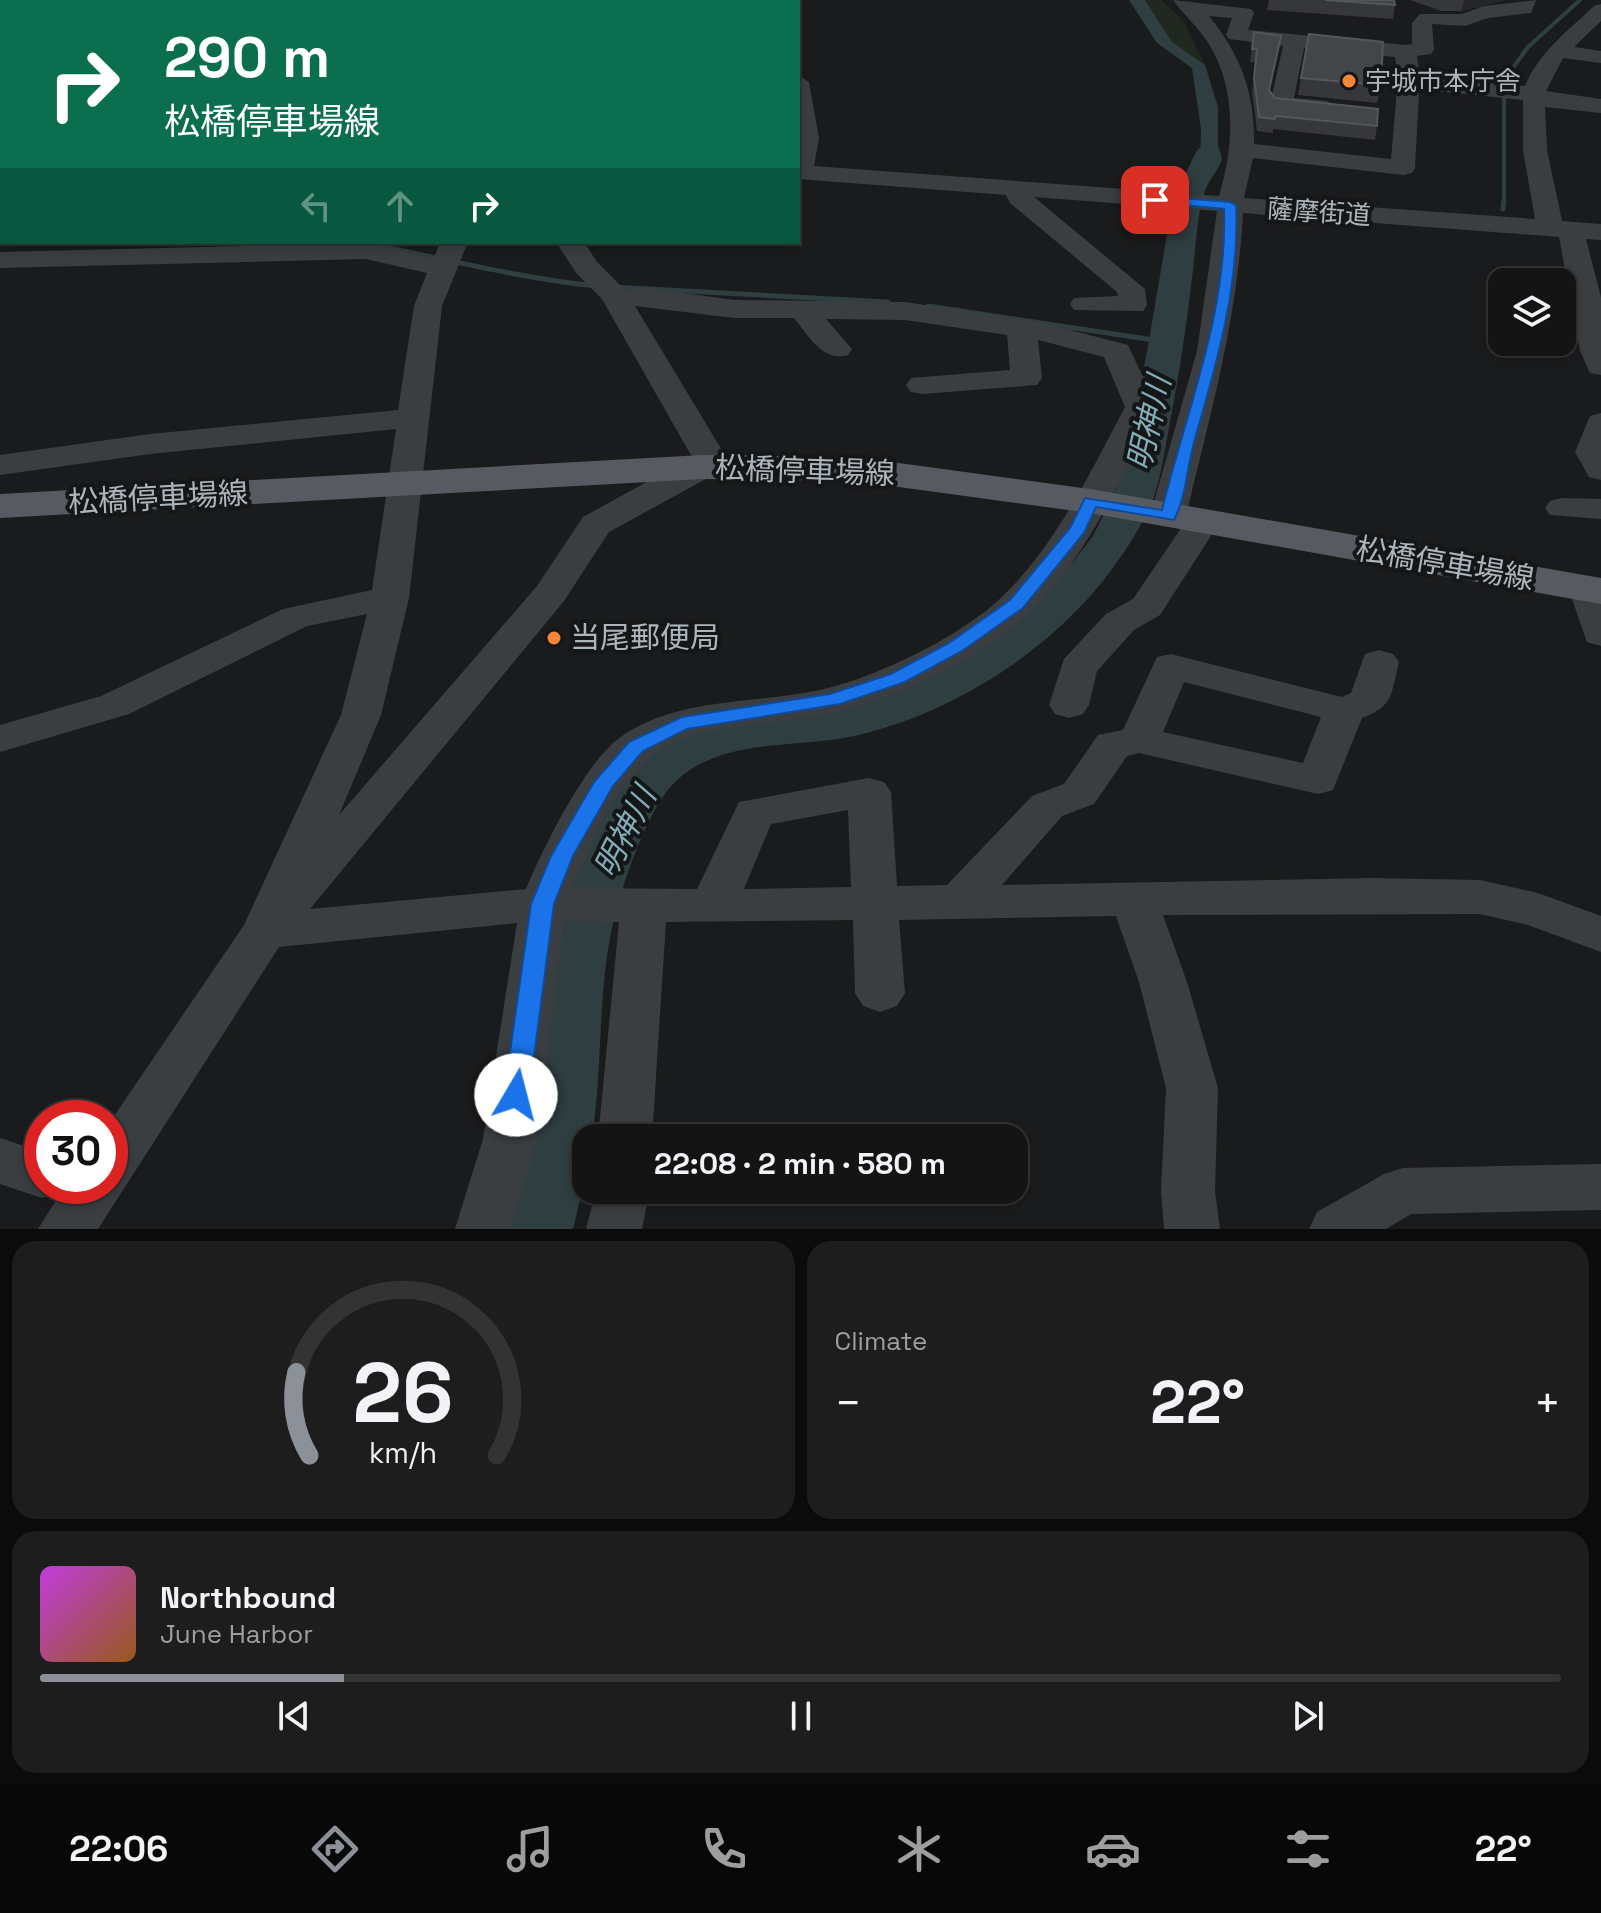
<!DOCTYPE html>
<html lang="en">
<head>
<meta charset="utf-8">
<style>
  body { margin:0; font-family:"Space Grotesk","Noto Sans JP",sans-serif; background:#1d1d1e; color:#f1f3f6; height:100vh; display:flex; flex-direction:column; font-size:30px; white-space:nowrap }
  * { box-sizing:border-box; margin:0 }
  p { font-size:26px; color:#9d9ea0 }
  .icon { flex:none; width:44px; height:44px; fill:none; stroke:currentColor; stroke-width:2; stroke-linecap:round; stroke-linejoin:round }
  .map { position:relative; height:1229px; overflow:hidden }
  .drawer { display:flex; flex-direction:column; gap:12px; padding:12px; background:#0b0b0c; flex:1 }
  .drawer>* { flex:none }
  .hud { position:absolute; left:0px; top:0px; width:800px; height:244px; box-shadow:0 4px 12px #0003,0 0 0 2px #333334; background:#0b6e4f; color:#fff; overflow:hidden }
  .tools { position:absolute; left:1488px; top:268px; display:grid; gap:16px }
  .tools a { display:grid; place-items:center; width:88px; height:88px; border-radius:16px; background:#141415; box-shadow:0 4px 12px #0003,0 0 0 2px #333334; font-size:40px }
  .speed { position:absolute; left:24px; top:1100px; display:flex; gap:16px; font-size:40px; font-weight:700; text-align:center }
  .speed>* { display:grid; place-content:center; width:104px; height:104px; border-radius:50%; background:#141415; box-shadow:0 4px 12px #0003,0 0 0 2px #333334; line-height:1 }
  .speed .limit { border:12px solid #d22; background:#fff; color:#111 }
  .pin { position:absolute; display:grid; place-items:center; width:68px; height:68px; color:#fff; margin:-34px; border-radius:16px; box-shadow:0 4px 12px #0006 }
  .me { position:absolute; width:88px; margin:-44px; rotate:8deg; stroke-linejoin:round; filter:drop-shadow(0 0 6px #0008) }
  .turn { display:flex; align-items:center; gap:28px; height:168px; padding:0 32px; font-size:36px }
  .turn .icon { width:104px; height:104px; stroke-width:2.5 }
  .turn b { display:block; font-size:56px; line-height:68px }
  .lanes { display:flex; align-items:center; height:76px; padding:0 32px; background:#0003; justify-content:center; gap:40px; direction:ltr }
  .lanes .off { opacity:.35 }
  .big { font-size:60px; font-weight:600; line-height:1.1 }
  .drawer .widget { flex:1; display:flex; flex-direction:column; justify-content:center; gap:12px; min-width:0; padding:0 28px; border-radius:24px; background:#1d1d1e }
  .drawer .dial { align-items:center; gap:0 }
  .dial svg { height:208px; overflow:visible; fill:none; stroke:#333334; stroke-width:7; stroke-linecap:round; text-anchor:middle }
  .dial text { fill:#f1f3f6; stroke:none }
  .song { display:flex; align-items:center; gap:24px }
  .cover { width:96px; height:96px; border-radius:12px; background:linear-gradient(135deg,hsl(290 70% 55%),hsl(30 70% 35%)) }
  .played { height:8px; border-radius:4px; background:linear-gradient(90deg,#8c9099 20%,#333334 20%) }
  .keys { display:flex; justify-content:space-around; direction:ltr }
  .heat { display:flex; justify-content:space-between; align-items:center; font-size:44px; direction:ltr }
  .drawer .tiles { flex:1; display:grid; gap:12px; grid-template-columns:1fr 1fr }
  .widget:last-child { grid-column:span 2 }
  .trip { position:absolute; left:572px; top:1124px; width:456px; height:80px; border-radius:24px; background:#141415; box-shadow:0 4px 12px #0003,0 0 0 2px #333334; font-weight:600; line-height:80px; text-align:center }
  .tabs { display:flex; height:128px; justify-content:space-around; align-items:center; background:#080808; color:#9d9ea0 }
  .tabs .icon { width:56px; height:56px }
  .tabs .current { color:#8c9099 }
  .tabs b { font-size:36px; color:#f1f3f6 }
  .map>svg:first-child { display:block }
</style>
</head>
<body>
<div class="map">
<svg width="1601" height="1229" viewBox="0 0 1601 1229">
  <rect width="100%" height="100%" fill="#1a1b1c"/>
  <!-- green -->
  <path fill="#212820" d="M1145,0H1161L1183,20L1205,65L1172,42Z"/>
  <!-- water -->
  <path fill="#2f3e41" d="M1129,0H1145L1172,42L1205,65L1218,107V163L1197,195L1178,193L1200,161L1201,129L1192,68L1157,43Z"/>
  <g fill="none" stroke-linecap="round" stroke-linejoin="round">
    <!-- stream-far1 -->
    <path stroke="#2f3e41" stroke-width="4" d="M1504,201V80L1528,47L1580,0"/>
    <!-- stream -->
    <path stroke="#2f3e41" stroke-width="5" d="M1503,209L1504,199
      M359,242C438,257 517,278 596,286
      M612,287L888,302
      M928,306L1167,342"/>
    <!-- river -->
    <path fill="#2f3e41" fill-rule="evenodd" d="M107,0H141L105,2Z
      M0,9H2L0,24Z
      M1209,146L1219,148L1222,159C1218,172 1207,181 1204,194C1196,220 1196,250 1192,278C1186,330 1178,382 1168,433C1164,455 1161,476 1154,497C1142,527 1123,555 1103,581C1041,658 942,719 844,738C788,748 721,739 676,781C650,805 628,870 618,904C596,979 604,1061 592,1138H586V1175L573,1229H509L540,1083L556,933L582,858L625,778L642,758L663,743L687,732L731,721L858,704L929,675L1006,626L1071,564L1093,536L1118,485L1147,352L1173,199L1195,154L1199,148Z"/>
    <!-- minor -->
    <path fill="#3b3e41" fill-rule="evenodd" d="M5,0H32L33,2H6Z
      M47,0H80L46,2Z
      M157,0H189L156,2Z
      M352,0H372L373,2H353Z
      M589,0H610L611,2H590Z
      M1173,0L1251,9L1254,13L1248,30L1406,45L1412,44V23L1420,14H1462L1484,6L1536,0L1531,13L1488,18L1465,26L1432,24L1434,49L1431,54L1417,56L1419,70L1429,77L1525,86C1539,52 1568,31 1594,6L1601,4V21L1574,47L1601,51V63L1563,58L1546,91L1601,99V113L1545,107L1547,150L1562,221L1601,224V240L1586,239L1601,297V375L1590,373L1580,351L1559,237L1243,213C1237,322 1211,411 1186,516L1180,523L1168,527L1156,523L1150,516L1197,351L1217,211L1034,197L1145,289L1147,305L1143,311L1074,310L1070,304L1074,298L1118,296L1117,292L1010,203L1006,195L798,179V75L809,82L819,138L814,166L1219,196C1234,146 1237,90 1209,44C1199,28 1184,15 1173,0ZM1209,16L1232,18L1226,35L1229,39L1283,46L1270,104C1279,116 1329,120 1339,108L1327,101L1294,98L1304,48L1395,57L1397,73L1407,82L1397,90L1391,159L1254,144C1255,94 1241,55 1209,16ZM1426,90L1523,100V150L1535,219L1244,198L1253,158L1403,175L1412,173L1415,168L1419,93Z
      M0,21H2V33H0Z
      M0,153H2V168H0Z
      M440,242H468L442,306L409,598L381,715L339,815L537,586L583,517L692,457L602,299L577,274L556,242H584L597,262L625,290L647,288L734,300L905,302L1039,322L1128,345L1157,407C1121,478 1088,557 1029,612C978,660 904,696 836,712C787,724 685,724 649,758C613,791 590,843 573,888L697,889L739,802L869,778L884,782L891,792L897,886L947,885L1032,796L1064,784L1098,735L1123,730L1157,657L1171,654L1342,697L1351,693L1365,654L1379,650L1393,654L1399,662C1391,694 1394,706 1362,718L1333,790L1318,794L1139,753L1127,756L1094,804L1062,816L1002,885L1372,878L1480,880L1538,893L1601,916V952L1528,925L1480,914L1163,915L1187,982L1218,1088L1215,1191L1220,1229H1164L1161,1191L1166,1088L1139,982L1116,916L899,920L905,993L897,1006L880,1012L863,1006L855,993L853,920L666,922L652,1138H598L619,922L564,921L537,1139L511,1229H455L483,1139L517,923L279,947L98,1229H38L65,1186H110V1122L244,925L341,715L367,614L307,626L129,714L0,752V725L101,696L283,609L372,590L396,429L150,454L0,475V455L150,434L398,410L414,306L427,273L366,259L0,268V252L366,243L434,258ZM635,306L734,318H794C809,336 822,362 848,355L852,349L826,319L905,320L1007,335L1010,370L911,378L906,385L911,392L922,394L1037,385L1042,378L1038,340L1104,357L1125,407C1090,473 1058,541 1004,595C963,635 883,674 828,688C761,705 682,695 622,736C586,760 543,848 526,889L310,909L564,601L609,532L715,474L726,457ZM1184,682L1321,717L1303,763L1163,732ZM848,810L851,887L744,889L771,824Z
      M1601,413V480L1589,477L1575,452L1590,416Z
      M1562,498L1601,499V519L1550,515L1545,508L1550,501Z
      M1202,511L1214,515L1220,522L1160,615L1134,630L1097,671L1089,705L1083,714L1069,718L1055,714L1049,705L1064,659L1106,614L1133,599L1190,515Z
      M1587,577L1601,581V646L1587,642L1568,588L1574,580Z
      M0,1138L42,1152V1186H64L61,1191L42,1198L0,1184Z
      M1601,1164V1210L1411,1214L1386,1229H1309L1317,1212L1384,1174L1403,1168Z
      M596,1190H650L642,1229H586Z"/>
    <!-- major -->
    <path fill="#575b61" fill-rule="evenodd" d="M703,455L855,457L1090,489L1601,578V604L1090,513L855,481L703,479L0,518V494Z"/>
  </g>
  <!-- wall -->
  <path fill="#36373a" d="M1269,0H1394L1395,5L1393,19L1267,10Z
    M1410,0H1505L1461,11H1441Z
    M1254,32L1281,36L1270,91L1275,98L1377,126L1375,140L1273,129V133L1257,131L1252,92L1255,62H1250Z
    M1301,78L1381,85L1377,103L1298,95Z"/>
  <!-- shaded-wall -->
  <path fill="#252628" d="M1464,0H1505L1461,11Z"/>
  <!-- building -->
  <path fill="#434548" stroke="#53565a" stroke-width="2" d="M1325,0H1394L1395,5Z
    M1254,32L1281,36L1269,90L1275,98L1378,109L1377,126L1276,116L1275,119L1259,117L1254,78L1257,49H1252Z
    M1309,34L1383,42L1381,85L1301,78Z"/>
  <!-- route -->
  <path fill="#1a73e8" stroke="#114b97" stroke-width="2" d="M1155,196L1230,202L1236,205C1240,285 1216,366 1194,442C1187,467 1186,497 1174,520L1096,507L1084,533L1023,608L962,651L905,682L840,704L687,729L643,751L613,786L573,856L554,904L529,1095L525,1102L516,1105L508,1102L504,1095L531,904L551,856L594,782L629,742L682,717L830,694L891,674L949,643L1010,600L1070,528L1085,498L1162,510C1186,412 1228,311 1224,209L1151,202V197Z"/>
  <!-- markers -->
  <g fill="#f4863a" stroke="#151617" stroke-width="3">
    <circle cx="1349" cy="81" r="8"/>
    <circle cx="554" cy="638" r="8"/>
  </g>
  <g text-anchor="middle" stroke-width="8" stroke-linejoin="round" paint-order="stroke">
    <!-- far-poi labels -->
    <g font-size="26" fill="#adb5bc" stroke="#151617" text-anchor="start">
      <text x="1365" y="90">宇城市本庁舎</text>
    </g>
    <!-- far-street labels -->
    <g font-size="26" fill="#adb5bc" stroke="#151617">
      <text transform="translate(1319 212) rotate(4)" y="9">薩摩街道</text>
    </g>
    <!-- street labels -->
    <g font-size="30" fill="#adb5bc" stroke="#151617">
      <text transform="translate(805 471) rotate(2)" y="10">松橋停車場線</text>
      <text transform="translate(158 498) rotate(-3)" y="10">松橋停車場線</text>
      <text transform="translate(1445 564) rotate(10)" y="10">松橋停車場線</text>
    </g>
    <!-- poi labels -->
    <g font-size="30" fill="#adb5bc" stroke="#151617" text-anchor="start">
      <text x="570" y="648">当尾郵便局</text>
    </g>
    <!-- water labels -->
    <g font-size="32" font-style="italic" fill="#84acb7" stroke="#151617">
      <text transform="translate(1149 423) rotate(-77)" y="11">明神川</text>
      <text transform="translate(625 832) rotate(-63)" y="11">明神川</text>
    </g>
  </g>
</svg>
<div class="tools">
<a><svg class="icon" aria-label="layers" viewBox="0 0 24 24"><path d="M12 4l9 5-9 5-9-5zM3 14l9 5 9-5"/></svg></a>
</div>
<div class="speed"><div class="limit">30</div></div>
<div class="pin" style="left:1155px;top:200px;background:#d93025"><svg class="icon" aria-label="arrive" viewBox="0 0 24 24"><path d="M6 21V4h12l-3 4 3 4H6"/></svg></div>
<svg class="me" style="left:516px;top:1095px" viewBox="-20 -20 40 40"><circle r="19" fill="#fff"/><path d="M0-13L10 11 0 6-10 11z" fill="#1a73e8"/></svg>
<div class="trip">22:08 · 2 min · 580 m</div>
<div class="hud">
<div class="turn"><svg class="icon" aria-label="right" viewBox="0 0 24 24"><path d="M7 20v-9h11M14 6l5 5-5 5"/></svg><div><b>290 m</b>松橋停車場線</div></div>
<div class="lanes"><svg class="icon off" aria-label="left" viewBox="0 0 24 24"><path d="M17 20v-9H6M10 6l-5 5 5 5"/></svg><svg class="icon off" aria-label="ahead" viewBox="0 0 24 24"><path d="M12 20V5M6 11l6-6 6 6"/></svg><svg class="icon" aria-label="right" viewBox="0 0 24 24"><path d="M7 20v-9h11M14 6l5 5-5 5"/></svg></div>
</div>
</div>
<section class="drawer">
<div class="tiles">
<div class="widget dial"><svg viewBox="0 0 100 80">
<path d="M14 69A42 42 0 1 1 86 69"/>
<path d="M14 69A42 42 0 0 1 9 37" stroke="#8c9099"/>
<text x="50" y="56" font-size="32" font-weight="700">26</text>
<text x="50" y="72" font-size="11">km/h</text>
</svg></div>
<div class="widget"><p>Climate</p>
<div class="heat"><a>−</a><b class="big">22°</b><a>+</a></div>
</div>
<div class="widget">
<div class="song"><i class="cover"></i><div><b>Northbound</b><p>June Harbor</p></div></div>
<div class="played"></div>
<div class="keys"><svg class="icon" aria-label="previous" viewBox="0 0 24 24"><path d="M18 5L8 12l10 7zM5 5v14"/></svg><svg class="icon" aria-label="pause" viewBox="0 0 24 24"><path d="M8 5v14M16 5v14"/></svg><svg class="icon" aria-label="next" viewBox="0 0 24 24"><path d="M6 5l10 7-10 7zM19 5v14"/></svg></div>
</div>
</div>
</section>
<nav class="tabs">
<b>22:06</b>
<svg class="icon current" aria-label="directions" viewBox="0 0 24 24"><path d="M12 3l9 9-9 9-9-9zM9 14v-3h6M13 9l2 2-2 2"/></svg>
<svg class="icon" aria-label="music" viewBox="0 0 24 24"><path d="M9 18V5l10-2v13"/><circle cx="6" cy="18" r="3"/><circle cx="16" cy="16" r="3"/></svg>
<svg class="icon" aria-label="phone" viewBox="0 0 24 24"><path d="M5 4h4l2 5-3 2q2 4 5 5l2-3 5 2v4C11 20 4 13 5 4z"/></svg>
<svg class="icon" aria-label="climate" viewBox="0 0 24 24"><path d="M12 3v18M4 7l16 10M4 17L20 7"/></svg>
<svg class="icon" aria-label="car" viewBox="0 0 24 24"><path d="M5 17H2v-5l4-1 3-4h7l3 4 3 1v5h-3M9 17h6M6 11h13"/><circle cx="7" cy="17" r="2"/><circle cx="17" cy="17" r="2"/></svg>
<svg class="icon" aria-label="filters" viewBox="0 0 24 24"><path d="M4 7h16M4 17h16"/><circle cx="9" cy="7" r="2"/><circle cx="15" cy="17" r="2"/></svg>
<b>22°</b>
</nav>
</body>
</html>
